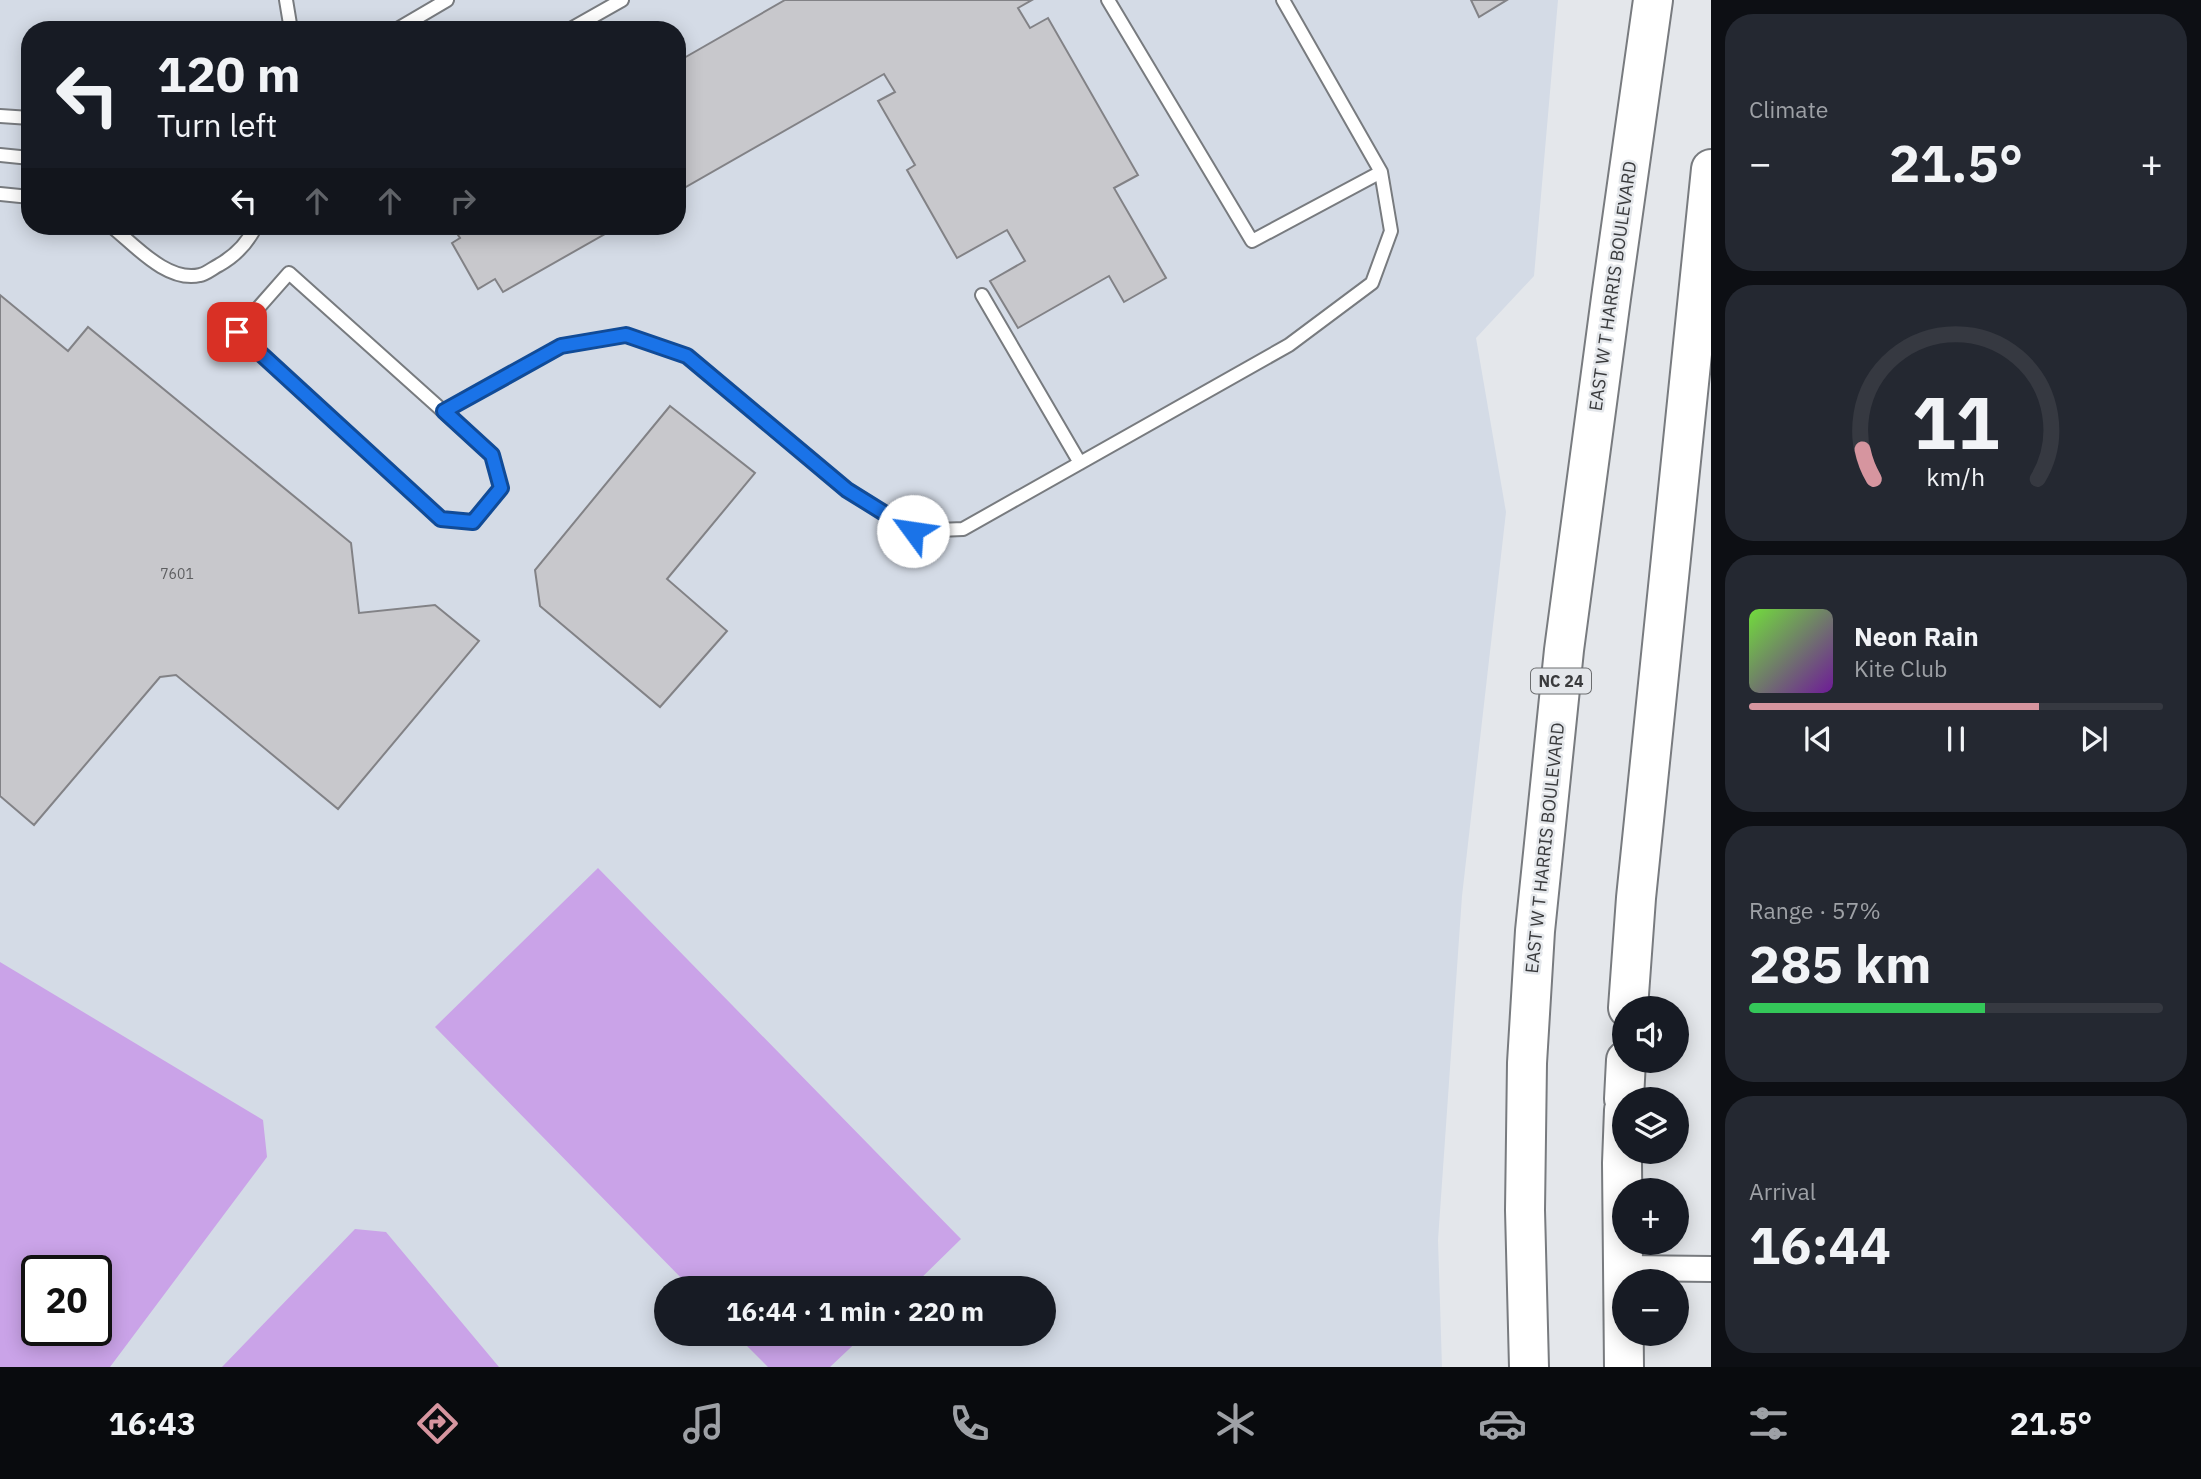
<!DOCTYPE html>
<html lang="en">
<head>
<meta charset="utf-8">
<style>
  body { margin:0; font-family:"IBM Plex Sans",sans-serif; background:#242831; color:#f1f3f6; height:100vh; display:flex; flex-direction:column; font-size:26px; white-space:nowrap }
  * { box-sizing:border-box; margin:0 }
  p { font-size:23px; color:#9ea1a6 }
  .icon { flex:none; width:38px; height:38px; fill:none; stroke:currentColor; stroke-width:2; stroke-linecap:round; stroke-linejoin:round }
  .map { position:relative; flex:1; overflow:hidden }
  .side { display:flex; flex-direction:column; gap:14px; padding:14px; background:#0d0f14; width:490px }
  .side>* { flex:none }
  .top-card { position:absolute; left:21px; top:21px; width:665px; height:214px; border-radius:28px; box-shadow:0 4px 18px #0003; background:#171b24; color:#f1f3f6; overflow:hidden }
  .tools { position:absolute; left:1612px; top:996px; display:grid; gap:14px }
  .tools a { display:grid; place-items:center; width:77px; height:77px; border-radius:50%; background:#171b24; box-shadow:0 4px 18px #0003; font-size:35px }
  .speed { position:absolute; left:21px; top:1255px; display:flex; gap:14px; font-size:35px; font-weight:700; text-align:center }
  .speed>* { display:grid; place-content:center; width:91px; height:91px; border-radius:50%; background:#171b24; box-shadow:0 4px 18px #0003; line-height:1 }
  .speed .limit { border:4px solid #111; border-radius:10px; background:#fff; color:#111 }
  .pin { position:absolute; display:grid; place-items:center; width:60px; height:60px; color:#fff; margin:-30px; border-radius:14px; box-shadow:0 4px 10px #0006 }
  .me { position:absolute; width:77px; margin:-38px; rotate:301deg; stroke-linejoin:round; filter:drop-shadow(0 0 5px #0008) }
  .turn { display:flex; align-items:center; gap:24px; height:147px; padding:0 21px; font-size:32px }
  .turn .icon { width:91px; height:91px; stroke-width:2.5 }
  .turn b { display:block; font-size:49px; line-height:60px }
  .lanes { display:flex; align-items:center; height:66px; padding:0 21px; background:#0003; justify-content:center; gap:35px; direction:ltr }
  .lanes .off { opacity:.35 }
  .big { font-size:52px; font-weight:700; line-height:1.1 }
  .side .card { flex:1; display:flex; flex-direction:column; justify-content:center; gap:10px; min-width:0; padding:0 24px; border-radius:28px; background:#242831 }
  .side .dial { align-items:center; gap:0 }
  .dial svg { height:182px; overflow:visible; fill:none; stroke:#363941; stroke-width:7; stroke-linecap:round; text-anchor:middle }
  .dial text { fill:#f1f3f6; stroke:none }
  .song { display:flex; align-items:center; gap:21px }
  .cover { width:84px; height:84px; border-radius:10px; background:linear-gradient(135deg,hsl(100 70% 55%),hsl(280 70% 35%)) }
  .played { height:7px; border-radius:4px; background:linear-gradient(90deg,#d6959f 70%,#363941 70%) }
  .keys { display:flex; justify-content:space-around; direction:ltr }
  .heat { display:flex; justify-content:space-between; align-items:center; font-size:38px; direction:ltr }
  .charge { height:10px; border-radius:5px; background:linear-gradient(90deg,#34c759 57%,#363941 0) }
  .trip { position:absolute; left:654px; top:1276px; width:402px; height:70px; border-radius:35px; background:#171b24; box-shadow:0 4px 18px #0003; font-weight:700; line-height:70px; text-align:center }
  .tab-bar { display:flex; height:112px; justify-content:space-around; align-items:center; background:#090b0e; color:#9ea1a6 }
  .tab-bar .icon { width:49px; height:49px }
  .tab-bar .active { color:#d6959f }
  .tab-bar b { font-size:32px; color:#f1f3f6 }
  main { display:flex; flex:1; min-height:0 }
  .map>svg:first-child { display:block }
</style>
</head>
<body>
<main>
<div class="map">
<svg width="1711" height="1367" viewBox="0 0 1711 1367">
  <rect width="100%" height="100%" fill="#e4e7eb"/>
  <!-- built -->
  <path fill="#d4dbe6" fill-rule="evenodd" d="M0,0H1558L1534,276L1476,338L1506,512L1462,896L1438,1240L1442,1367H0ZM30,30H677V226H30ZM37,1270H96V1330H37ZM667,1288H1045V1334H667Z"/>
  <!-- green -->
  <path fill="#caa3e8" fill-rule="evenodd" d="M598,868L961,1239L911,1288H691L435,1027Z
    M0,962L263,1120L267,1157L110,1367H0ZM37,1270H96V1330H37Z
    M355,1229L386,1232L499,1367H222Z
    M735,1334H865L830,1367H768Z"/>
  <!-- building -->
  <path fill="#c8c8cc" stroke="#828286" stroke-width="2" d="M785,0H1032L1018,8L1030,28L1048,18L1138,175L1114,188L1166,278L1124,302L1109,276L1018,328L990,281L1025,261L1007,230L957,258L907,170L915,165L878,101L895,92L884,74L677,192V62Z
    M1471,0H1507L1479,17Z
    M452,226H619L503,292L495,279L478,289L452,243L460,238Z
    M0,295L68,351L88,327L351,543L359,613L435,605L479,641L338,809L176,675L160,677L34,825L0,796Z
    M670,406L755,473L667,579L727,631L660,707L540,606L535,570Z"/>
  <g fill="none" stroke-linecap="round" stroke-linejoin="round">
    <defs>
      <path id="lane" d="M286,0L291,30
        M1108,0L1252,241L1381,172
        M396,30L447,0
        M569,30L622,0
        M0,116L30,118
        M0,155L30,158
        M0,194L30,197
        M111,226C134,244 167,283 200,275C206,274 213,268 219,265C235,256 248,242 256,226
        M289,273L492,455L501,488L473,522L441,519L237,332Z
        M982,295L1080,463
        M444,411L561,346L626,335L687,356L847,490L913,531L963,529L1289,345L1372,283L1391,231L1381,172L1283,0"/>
      <path id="street" d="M1623,1268L1711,1269"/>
      <path id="primary" d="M1628,1008L1636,898L1711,169
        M1624,1099L1626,1060
        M1624,1110L1622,1163L1624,1367
        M1529,1367L1525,1210L1527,1063L1535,931L1564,650L1611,298L1653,0"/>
    </defs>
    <!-- lane casing -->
    <use href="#lane" stroke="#787b7f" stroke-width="16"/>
    <!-- street casing -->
    <use href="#street" stroke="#787b7f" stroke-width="28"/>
    <!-- primary casing -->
    <use href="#primary" stroke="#787b7f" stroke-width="42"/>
    <!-- lane -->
    <use href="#lane" stroke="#fff" stroke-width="12"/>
    <!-- street -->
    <use href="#street" stroke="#fff" stroke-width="24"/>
    <!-- primary -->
    <use href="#primary" stroke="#fff" stroke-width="38"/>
  </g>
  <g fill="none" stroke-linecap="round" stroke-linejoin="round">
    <defs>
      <path id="route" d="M237,332L441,519L473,522L501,488L492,455L444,411L561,346L626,335L687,356L847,490L913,531"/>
    </defs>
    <!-- route casing -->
    <use href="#route" stroke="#114b97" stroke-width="18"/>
    <!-- route -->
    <use href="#route" stroke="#1a73e8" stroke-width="12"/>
  </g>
  <g text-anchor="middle" stroke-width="5" stroke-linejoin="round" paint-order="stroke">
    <!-- number labels -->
    <g font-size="14" fill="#5d5e60">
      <text x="177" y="579">7601</text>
    </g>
    <!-- shield labels -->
    <rect fill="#e4e7eb" stroke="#6c6e70" stroke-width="2" x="1531" y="668.5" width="60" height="25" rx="5"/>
    <g font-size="16" font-weight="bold" fill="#393a3c">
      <text x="1561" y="687">NC 24</text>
    </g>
    <!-- street labels -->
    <g font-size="18" fill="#393a3c" stroke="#e4e7eb">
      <text transform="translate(1613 286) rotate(-82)" y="6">EAST W T HARRIS BOULEVARD</text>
      <text transform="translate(1545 848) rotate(-84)" y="6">EAST W T HARRIS BOULEVARD</text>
    </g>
  </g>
</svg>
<div class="tools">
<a><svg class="icon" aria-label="sound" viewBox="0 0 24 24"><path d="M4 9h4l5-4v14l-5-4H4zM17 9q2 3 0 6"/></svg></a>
<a><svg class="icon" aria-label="layers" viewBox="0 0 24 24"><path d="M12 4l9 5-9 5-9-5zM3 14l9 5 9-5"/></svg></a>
<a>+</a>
<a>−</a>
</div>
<div class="speed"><div class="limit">20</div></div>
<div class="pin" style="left:237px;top:332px;background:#d93025"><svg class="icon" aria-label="arrive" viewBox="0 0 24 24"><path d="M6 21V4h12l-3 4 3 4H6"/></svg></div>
<svg class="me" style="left:913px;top:531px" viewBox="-20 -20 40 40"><circle r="19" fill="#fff"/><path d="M0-13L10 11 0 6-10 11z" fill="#1a73e8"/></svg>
<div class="trip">16:44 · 1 min · 220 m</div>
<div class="top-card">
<div class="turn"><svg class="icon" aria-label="left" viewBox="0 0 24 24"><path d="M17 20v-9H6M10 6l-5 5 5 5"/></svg><div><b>120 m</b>Turn left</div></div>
<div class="lanes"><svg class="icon" aria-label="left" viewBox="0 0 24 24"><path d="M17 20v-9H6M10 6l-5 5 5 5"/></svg><svg class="icon off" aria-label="ahead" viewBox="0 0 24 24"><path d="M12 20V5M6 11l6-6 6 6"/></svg><svg class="icon off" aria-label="ahead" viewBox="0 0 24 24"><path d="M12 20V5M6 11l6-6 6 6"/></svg><svg class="icon off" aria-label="right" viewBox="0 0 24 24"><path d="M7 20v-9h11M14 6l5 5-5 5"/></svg></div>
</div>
</div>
<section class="side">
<div class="card"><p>Climate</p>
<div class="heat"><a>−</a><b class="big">21.5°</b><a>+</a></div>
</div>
<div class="card dial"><svg viewBox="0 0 100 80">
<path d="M14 69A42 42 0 1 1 86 69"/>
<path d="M14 69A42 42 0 0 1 9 56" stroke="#d6959f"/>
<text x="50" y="56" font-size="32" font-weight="700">11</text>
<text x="50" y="72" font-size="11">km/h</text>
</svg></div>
<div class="card">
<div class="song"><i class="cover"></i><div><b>Neon Rain</b><p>Kite Club</p></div></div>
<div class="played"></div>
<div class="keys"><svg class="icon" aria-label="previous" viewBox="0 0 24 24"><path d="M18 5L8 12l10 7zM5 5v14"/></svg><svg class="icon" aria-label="pause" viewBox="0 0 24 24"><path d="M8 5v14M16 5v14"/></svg><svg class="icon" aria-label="next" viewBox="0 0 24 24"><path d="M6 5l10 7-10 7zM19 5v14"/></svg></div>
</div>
<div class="card"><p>Range · 57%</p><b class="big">285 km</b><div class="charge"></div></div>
<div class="card"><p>Arrival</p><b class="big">16:44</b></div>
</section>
</main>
<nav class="tab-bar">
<b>16:43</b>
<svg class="icon active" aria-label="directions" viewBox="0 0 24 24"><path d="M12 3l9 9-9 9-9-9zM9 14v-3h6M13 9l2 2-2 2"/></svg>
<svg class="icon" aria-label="music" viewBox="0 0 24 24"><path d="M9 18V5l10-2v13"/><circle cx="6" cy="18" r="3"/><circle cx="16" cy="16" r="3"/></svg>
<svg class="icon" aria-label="phone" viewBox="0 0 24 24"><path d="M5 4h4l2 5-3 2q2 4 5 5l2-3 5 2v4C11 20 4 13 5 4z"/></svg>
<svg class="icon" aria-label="climate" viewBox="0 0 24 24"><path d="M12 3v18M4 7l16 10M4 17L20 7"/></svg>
<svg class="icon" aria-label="car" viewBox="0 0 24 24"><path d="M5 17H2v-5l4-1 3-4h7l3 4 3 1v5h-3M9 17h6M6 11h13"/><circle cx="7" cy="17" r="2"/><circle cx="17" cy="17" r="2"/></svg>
<svg class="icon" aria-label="filters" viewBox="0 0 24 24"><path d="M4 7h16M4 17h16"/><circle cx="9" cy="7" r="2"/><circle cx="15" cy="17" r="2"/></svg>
<b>21.5°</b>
</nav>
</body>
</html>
